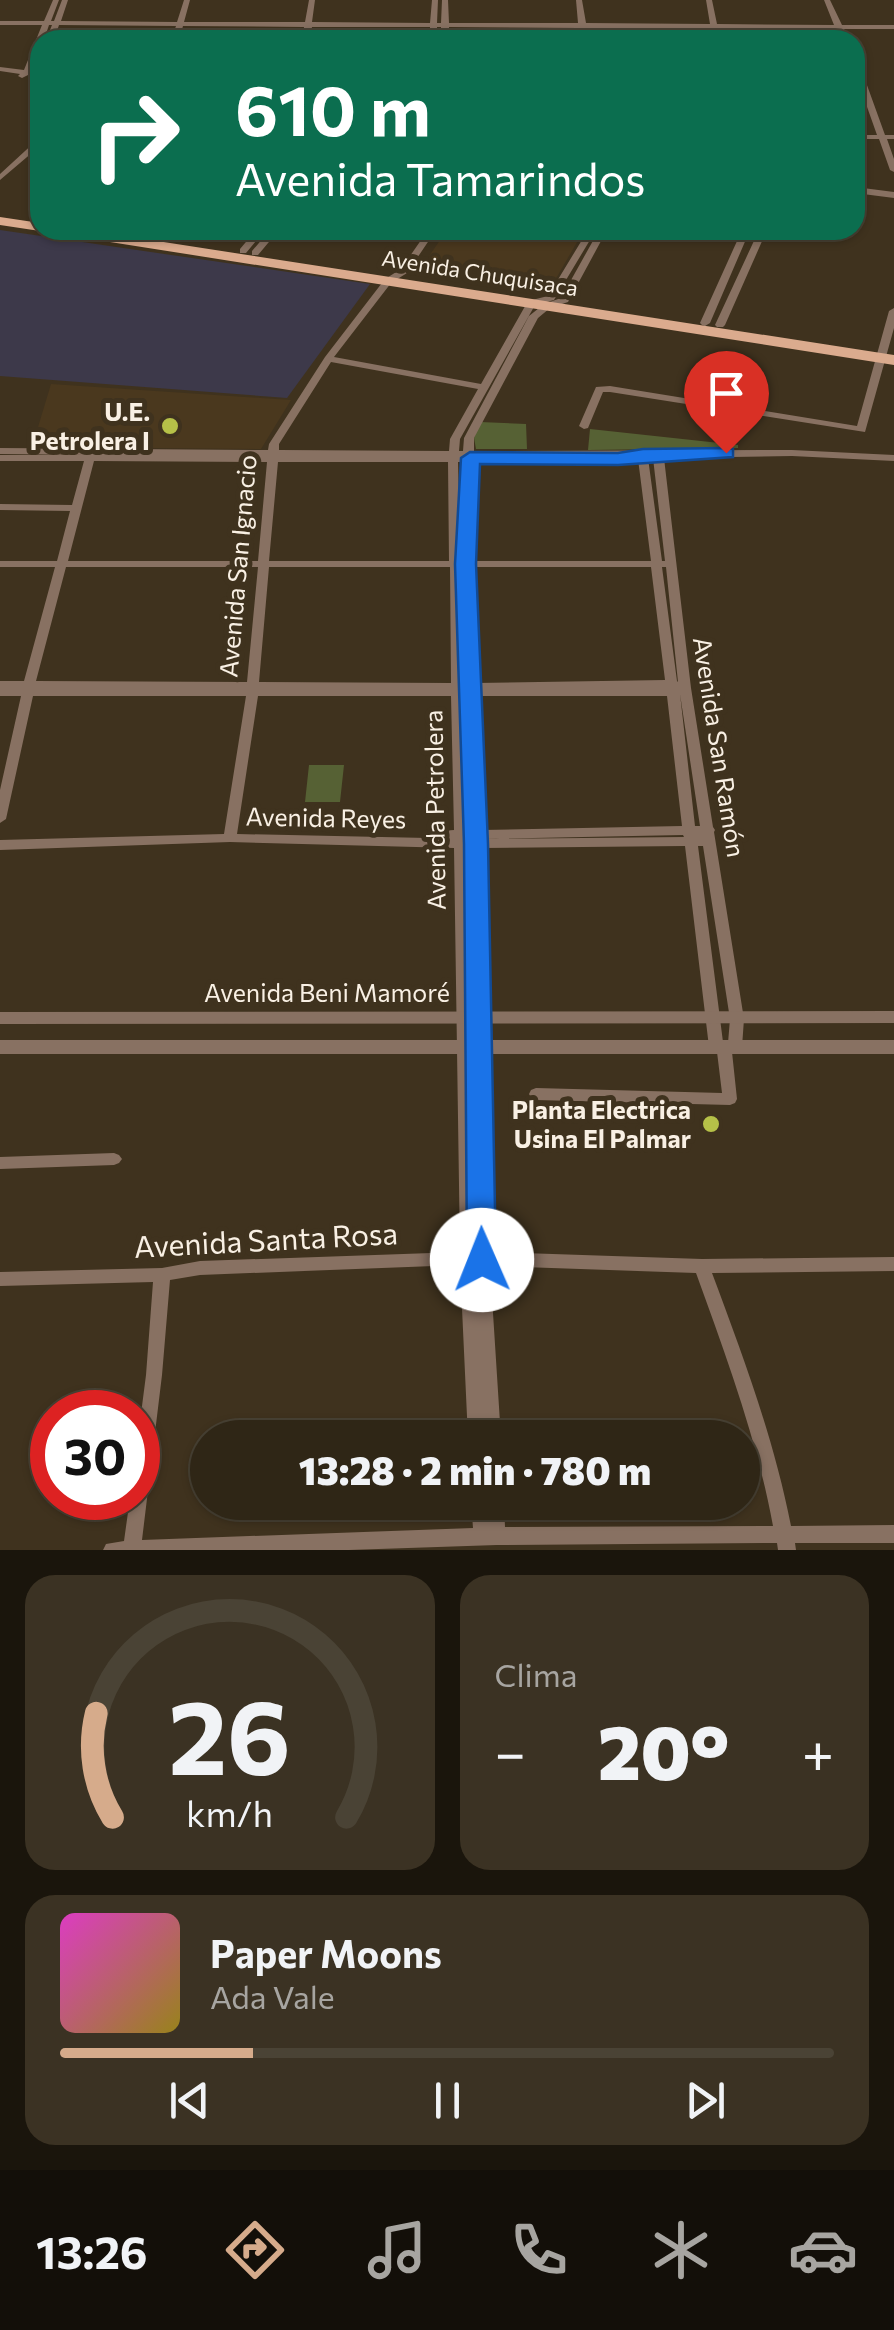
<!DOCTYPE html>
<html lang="es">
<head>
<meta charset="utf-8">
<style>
  body { margin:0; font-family:Commissioner,sans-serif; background:#3b3223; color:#f1f3f6; height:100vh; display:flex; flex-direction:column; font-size:38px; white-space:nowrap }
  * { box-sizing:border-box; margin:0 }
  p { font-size:32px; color:#a7a5a1 }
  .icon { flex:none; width:55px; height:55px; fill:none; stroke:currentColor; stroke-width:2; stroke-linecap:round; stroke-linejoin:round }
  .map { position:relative; height:1550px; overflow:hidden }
  .side { display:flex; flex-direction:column; gap:25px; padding:25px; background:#1a150c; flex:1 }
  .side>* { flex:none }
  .guide { position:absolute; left:30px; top:30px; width:835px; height:210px; border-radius:30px; box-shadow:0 2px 8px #0004,0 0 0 2px #4a4335; background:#0b6e4f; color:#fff; overflow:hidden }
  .speed { position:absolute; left:30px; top:1390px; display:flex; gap:20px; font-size:50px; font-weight:700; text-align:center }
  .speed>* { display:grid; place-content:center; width:130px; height:130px; border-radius:50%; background:#2f2616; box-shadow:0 2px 8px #0004,0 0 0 2px #4a4335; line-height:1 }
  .speed .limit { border:15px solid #d22; background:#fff; color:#111 }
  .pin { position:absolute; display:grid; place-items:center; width:85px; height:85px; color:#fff; margin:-102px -42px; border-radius:50% 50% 50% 0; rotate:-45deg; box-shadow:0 0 10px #0007 }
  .pin .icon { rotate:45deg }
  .me { position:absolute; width:110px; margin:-55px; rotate:359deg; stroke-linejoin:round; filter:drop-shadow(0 0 8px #0008) }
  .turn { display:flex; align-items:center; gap:35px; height:210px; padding:0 40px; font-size:45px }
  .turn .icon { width:130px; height:130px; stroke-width:2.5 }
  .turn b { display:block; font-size:70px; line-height:85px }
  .big { font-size:75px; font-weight:800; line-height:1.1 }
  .side .tile { flex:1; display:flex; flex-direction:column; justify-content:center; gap:15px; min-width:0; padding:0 35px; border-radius:30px; background:#3b3223 }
  .side .dial { align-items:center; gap:0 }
  .dial svg { height:260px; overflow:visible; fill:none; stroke:#4a4335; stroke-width:7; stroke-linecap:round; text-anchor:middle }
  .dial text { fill:#f1f3f6; stroke:none }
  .song { display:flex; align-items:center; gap:30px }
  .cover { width:120px; height:120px; border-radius:15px; background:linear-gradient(135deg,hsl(310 70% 55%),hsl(50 70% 35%)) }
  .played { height:10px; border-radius:5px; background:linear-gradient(90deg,#d6ab8b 25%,#4a4335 25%) }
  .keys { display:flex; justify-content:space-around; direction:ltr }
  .heat { display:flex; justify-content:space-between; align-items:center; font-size:55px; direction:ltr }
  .side .tiles { flex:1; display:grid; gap:25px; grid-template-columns:1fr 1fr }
  .tile:last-child { grid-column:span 2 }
  .trip { position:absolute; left:190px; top:1420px; width:570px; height:100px; border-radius:50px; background:#2f2616; box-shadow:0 2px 8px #0004,0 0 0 2px #4a4335; font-weight:800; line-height:100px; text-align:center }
  .dock { display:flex; height:160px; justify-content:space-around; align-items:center; background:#130f09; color:#a7a5a1 }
  .dock .icon { width:70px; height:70px }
  .dock .current { color:#d6ab8b }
  .dock b { font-size:45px; color:#f1f3f6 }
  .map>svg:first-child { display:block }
</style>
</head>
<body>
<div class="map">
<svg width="894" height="1550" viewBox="0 0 894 1550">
  <rect width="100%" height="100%" fill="#3f321e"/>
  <!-- industrial -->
  <path fill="#3d394a" d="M0,230L370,284L287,398L0,376Z"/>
  <!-- built -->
  <path fill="#4a381e" d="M447,230H584L554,282L425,262Z
    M51,384L291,400L261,449L32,447Z"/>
  <!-- green -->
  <path fill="#566134" d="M480,422L526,424L527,449H476L474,438Z
    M590,429L738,445V448L588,450Z
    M309,765H344L340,802H305Z"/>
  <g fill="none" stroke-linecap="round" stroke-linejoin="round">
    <!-- minor -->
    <path fill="#887162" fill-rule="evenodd" d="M53,0H59L51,21H54L62,0H68L61,21L177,22L184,0H190L184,22H305L309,0H315L312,22L430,23L432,0H438L437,23H441L442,0H448L449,23H578L576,0H582L586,23L710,24L706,0H712L717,24L834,25L824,0H830L842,25H894V29H844L849,40H841L836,29L718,28L721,40H713L711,28H586L588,40H580L579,28L449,27V40H441V27H437V40H429L430,27H312L310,40H302L304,27L183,26L179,40H171L176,26L59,25L54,40H46L52,25H49L44,40H40V49L31,71L40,72V76L28,75L22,78L18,76L20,74L0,71V67L24,70L42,25H0V21H44Z
      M855,61L859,63L885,135H894V139H887L894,159V172L890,170L879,139H855V135H877L855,73Z
      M37,140H40V146L0,180V174Z
      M855,187L894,192V198L855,193Z
      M256,230H265L246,253H240V249Z
      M270,230H279L258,255H252V251Z
      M428,230H436L407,273L391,283L334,357L481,384L528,301L548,296L588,230H596L554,300L535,305L460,439L459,451H463L464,438L529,316L544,304L561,298L599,230H607L568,302L550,308L538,318L474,438V451L792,450L894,455V461L792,456L664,458L691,688L713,827L715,830L714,832L744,1019L742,1047L740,1051L732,1052L737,1099L735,1103L730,1105L536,1100L531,1098L529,1094L531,1090L536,1088L722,1093L717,1052L711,1051L709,1047L685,846L483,848L490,1252L702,1259L894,1257V1271L712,1273C743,1356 774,1439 791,1526L894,1525V1543H795L796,1550H778L777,1543L497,1545L349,1550H103L106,1544L124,1541L130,1498H138V1437L146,1375L153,1282L0,1286V1272L162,1268L200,1261L460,1252L454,848L230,842L0,850V840L224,834L246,696H33L6,819L0,823V790L21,696H0V681H24L55,567H0V561H57L70,511L0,510V504L72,505L84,461H0V455H86L0,454V448L268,450L269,444L325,357L385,279L401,269ZM331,362L478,389L450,439L449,451L279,450V444ZM648,458H653L665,561H662ZM638,459L651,561H471L473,462H618ZM94,461L267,462L258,561H68ZM278,462H448L449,561H269ZM458,462H463L460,547ZM66,567H258L247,682L36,681ZM269,567H450L451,683L259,682ZM471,567H651L665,680L476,683ZM662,567H666L678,682L677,681ZM680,694L700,826H695ZM258,696H451L454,830L427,832L426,835L428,838L237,834ZM463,696H464L469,830H466ZM476,696H667L682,826L482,830ZM683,835L684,837L482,839ZM698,846H703L730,1019L728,1043L723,1042ZM467,848H470L472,1087ZM460,1265L468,1438H501L490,1266L696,1273C726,1356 757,1439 773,1526L505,1527L504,1502H471L473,1528L142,1540L162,1375L170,1280L200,1275Z
      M742,230H750L710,323L705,326L702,325L700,323Z
      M759,230H767L725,325L723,327H717L715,325Z
      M894,308V328L865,432L610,392H603L588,428L584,429L579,426L596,387L610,386L857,426L889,311Z
      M114,1153L119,1155L122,1159L119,1163L114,1165L0,1169V1157Z"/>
    <!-- tertiary -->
    <path fill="#887162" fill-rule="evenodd" d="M894,1011V1023L0,1024V1012Z
      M0,1040H894V1054H0Z"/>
    <!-- primary -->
    <path fill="#dbab8e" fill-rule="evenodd" d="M0,217L40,223V230H45L40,231L0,225Z
      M52,230H86L894,355V365L59,234Z"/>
  </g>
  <!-- route -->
  <path fill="#1a73e8" stroke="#114b97" stroke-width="2.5" d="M726,448L733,449V457L618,465L480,464L476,564L488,844L496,1260L492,1268L482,1272L471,1268L467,1260L464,844L455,564L461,458L470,452L618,453L643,449Z"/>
  <!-- markers -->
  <g fill="#b6c148" stroke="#3f321e" stroke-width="4">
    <circle cx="170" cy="426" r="10"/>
    <circle cx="711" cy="1124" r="10"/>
  </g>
  <g text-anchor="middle" stroke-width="10" stroke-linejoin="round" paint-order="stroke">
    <!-- far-street labels -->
    <g font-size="22" fill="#f9f0e4" stroke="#3f321e">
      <text transform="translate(480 273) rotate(9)" y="8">Avenida Chuquisaca</text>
    </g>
    <!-- poi labels -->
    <g font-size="25" font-weight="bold" fill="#f9f0e4" stroke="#3f321e" text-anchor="end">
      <text x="150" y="421">U.E.<tspan x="150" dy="29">Petrolera I</tspan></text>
      <text x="691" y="1119">Planta Electrica<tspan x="691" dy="29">Usina El Palmar</tspan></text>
    </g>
    <!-- street labels -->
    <g font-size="25" fill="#f9f0e4" stroke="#3f321e">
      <text transform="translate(238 566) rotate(-85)" y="9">Avenida San Ignacio</text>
      <text transform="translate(719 747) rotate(81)" y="9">Avenida San Ramón</text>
      <text transform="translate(435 810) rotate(-91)" y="9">Avenida Petrolera</text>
      <text transform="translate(326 818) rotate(1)" y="9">Avenida Reyes</text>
      <text x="327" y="1002">Avenida Beni Mamoré</text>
    </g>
    <!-- near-street labels -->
    <g font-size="30" fill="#f9f0e4" stroke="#3f321e">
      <text transform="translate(266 1241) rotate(-3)" y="10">Avenida Santa Rosa</text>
    </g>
  </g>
</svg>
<div class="speed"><div class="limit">30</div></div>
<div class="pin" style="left:726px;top:453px;background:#d93025"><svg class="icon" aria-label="arrive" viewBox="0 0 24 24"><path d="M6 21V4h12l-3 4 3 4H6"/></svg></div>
<svg class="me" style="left:482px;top:1260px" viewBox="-20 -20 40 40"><circle r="19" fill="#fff"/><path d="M0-13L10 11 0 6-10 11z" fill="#1a73e8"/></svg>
<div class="trip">13:28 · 2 min · 780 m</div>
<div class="guide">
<div class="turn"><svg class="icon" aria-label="right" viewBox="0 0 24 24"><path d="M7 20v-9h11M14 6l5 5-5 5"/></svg><div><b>610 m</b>Avenida Tamarindos</div></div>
</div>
</div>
<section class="side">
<div class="tiles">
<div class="tile dial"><svg viewBox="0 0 100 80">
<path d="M14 69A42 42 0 1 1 86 69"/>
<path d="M14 69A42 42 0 0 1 9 37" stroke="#d6ab8b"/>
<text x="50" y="56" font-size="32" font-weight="700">26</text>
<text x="50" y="72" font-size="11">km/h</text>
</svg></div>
<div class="tile"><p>Clima</p>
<div class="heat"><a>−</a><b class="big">20°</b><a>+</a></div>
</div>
<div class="tile">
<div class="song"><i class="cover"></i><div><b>Paper Moons</b><p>Ada Vale</p></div></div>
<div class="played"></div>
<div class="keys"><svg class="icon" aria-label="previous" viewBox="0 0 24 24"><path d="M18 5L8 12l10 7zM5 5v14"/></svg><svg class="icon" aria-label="pause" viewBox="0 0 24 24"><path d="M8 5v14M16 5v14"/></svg><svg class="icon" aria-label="next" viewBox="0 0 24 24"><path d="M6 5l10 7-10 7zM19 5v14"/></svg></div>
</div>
</div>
</section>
<nav class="dock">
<b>13:26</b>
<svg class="icon current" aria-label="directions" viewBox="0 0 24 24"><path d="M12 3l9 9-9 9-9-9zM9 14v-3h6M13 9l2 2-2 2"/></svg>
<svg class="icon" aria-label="music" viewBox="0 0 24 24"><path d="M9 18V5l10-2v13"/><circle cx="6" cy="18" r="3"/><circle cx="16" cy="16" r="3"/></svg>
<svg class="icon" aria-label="phone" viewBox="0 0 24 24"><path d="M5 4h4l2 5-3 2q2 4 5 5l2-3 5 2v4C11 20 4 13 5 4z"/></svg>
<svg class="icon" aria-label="climate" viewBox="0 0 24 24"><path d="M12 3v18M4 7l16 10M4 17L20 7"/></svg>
<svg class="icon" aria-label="car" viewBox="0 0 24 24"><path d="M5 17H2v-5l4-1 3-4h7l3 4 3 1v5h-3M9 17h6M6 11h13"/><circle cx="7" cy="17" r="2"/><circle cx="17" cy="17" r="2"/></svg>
</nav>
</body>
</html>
